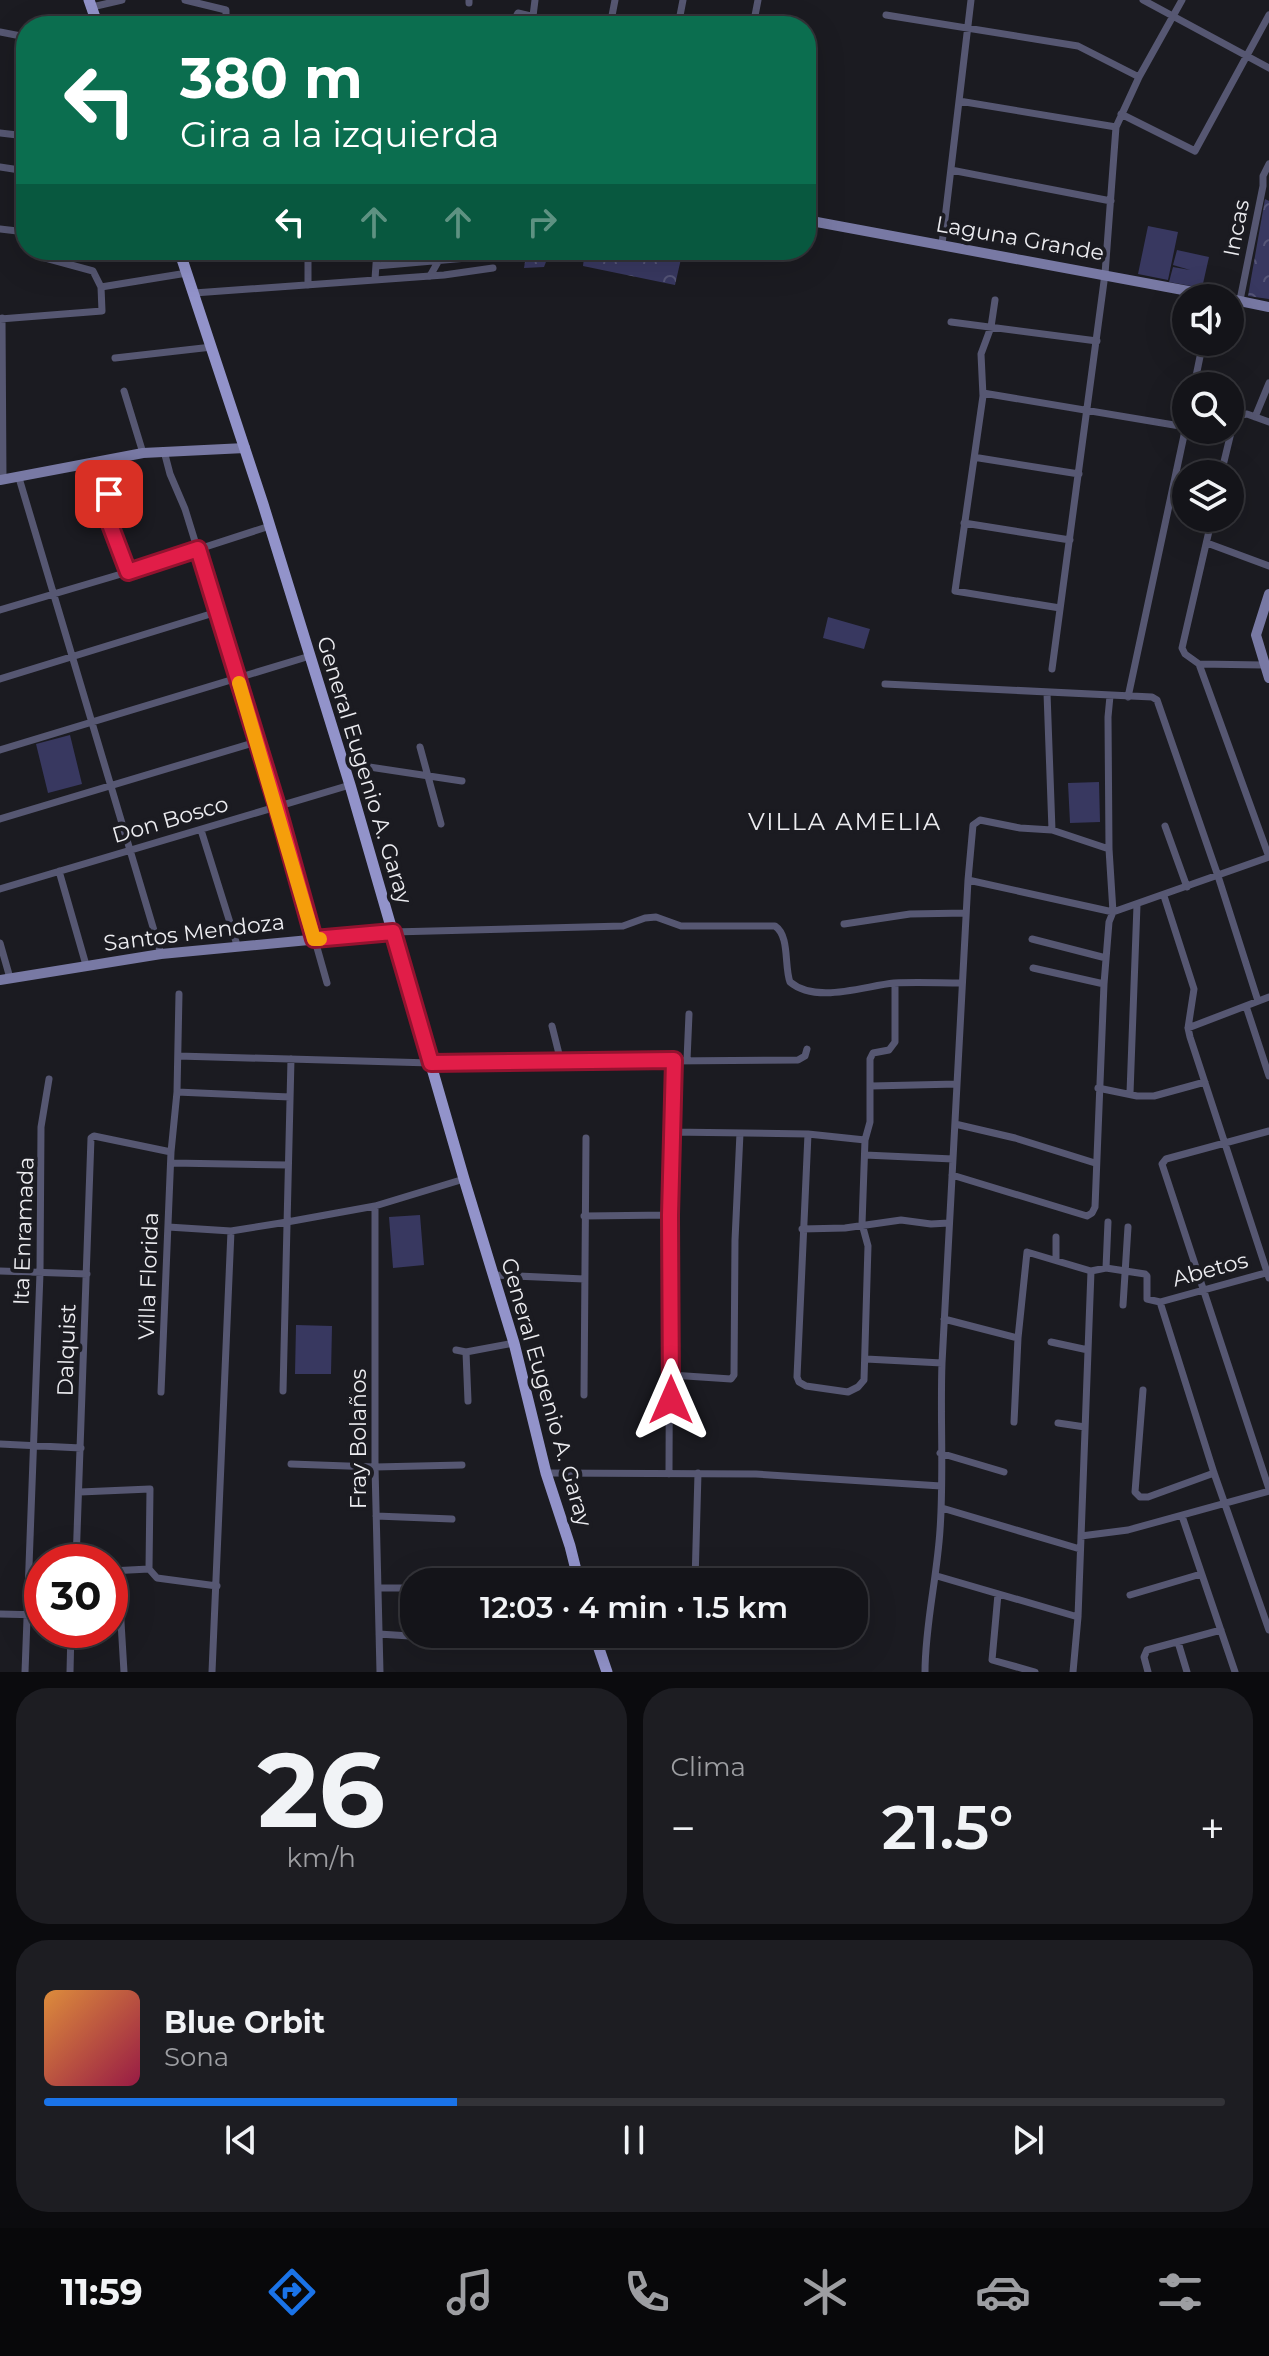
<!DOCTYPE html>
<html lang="es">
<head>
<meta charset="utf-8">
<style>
  body { margin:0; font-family:Montserrat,sans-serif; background:#1d1d22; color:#f1f3f6; height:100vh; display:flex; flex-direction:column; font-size:30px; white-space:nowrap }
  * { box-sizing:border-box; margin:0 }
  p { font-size:26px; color:#9d9ea2 }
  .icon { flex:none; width:44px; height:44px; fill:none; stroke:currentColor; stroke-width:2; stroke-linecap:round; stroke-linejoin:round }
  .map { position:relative; height:1672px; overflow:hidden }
  .sheet { display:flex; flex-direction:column; gap:16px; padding:16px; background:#0b0b0e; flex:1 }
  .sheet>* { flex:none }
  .guide { position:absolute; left:16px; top:16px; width:800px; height:244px; border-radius:32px; box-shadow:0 8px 32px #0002,0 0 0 2px #333338; background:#0b6e4f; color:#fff; overflow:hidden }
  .buttons { position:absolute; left:1172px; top:284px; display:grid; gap:16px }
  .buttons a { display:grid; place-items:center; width:72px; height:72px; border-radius:50%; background:#141419; box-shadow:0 8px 32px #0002,0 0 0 2px #333338; font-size:40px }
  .speed { position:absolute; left:24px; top:1544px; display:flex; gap:16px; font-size:40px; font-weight:700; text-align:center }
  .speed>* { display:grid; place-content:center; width:104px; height:104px; border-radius:50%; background:#141419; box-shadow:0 8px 32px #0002,0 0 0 2px #333338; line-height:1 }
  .speed .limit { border:12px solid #d22; background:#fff; color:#111 }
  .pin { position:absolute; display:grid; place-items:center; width:68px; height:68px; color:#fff; margin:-34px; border-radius:16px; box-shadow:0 4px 12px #0006 }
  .me { position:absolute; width:88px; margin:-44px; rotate:0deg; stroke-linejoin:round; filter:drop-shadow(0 0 6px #0008) }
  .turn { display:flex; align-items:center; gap:28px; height:168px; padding:0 32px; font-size:36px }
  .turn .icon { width:104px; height:104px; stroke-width:2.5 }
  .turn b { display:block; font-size:56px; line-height:68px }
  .lanes { display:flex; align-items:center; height:76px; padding:0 32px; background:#0003; justify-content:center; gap:40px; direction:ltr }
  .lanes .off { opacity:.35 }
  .big { font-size:60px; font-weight:600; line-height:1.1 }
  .sheet .card { flex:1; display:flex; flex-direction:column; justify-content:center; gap:12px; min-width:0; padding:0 28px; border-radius:32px; background:#1d1d22 }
  .sheet .dial { align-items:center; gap:0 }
  .dial b { font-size:104px; line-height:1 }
  .song { display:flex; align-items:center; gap:24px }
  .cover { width:96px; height:96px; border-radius:12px; background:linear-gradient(135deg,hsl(30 70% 55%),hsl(340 70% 35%)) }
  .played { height:8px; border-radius:4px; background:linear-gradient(90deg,#1a73e8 35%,#333338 35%) }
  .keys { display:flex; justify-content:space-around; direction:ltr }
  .heat { display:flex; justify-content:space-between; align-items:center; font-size:44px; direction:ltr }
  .sheet .tiles { flex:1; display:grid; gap:16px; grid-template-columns:1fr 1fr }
  .card:last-child { grid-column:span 2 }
  .trip { position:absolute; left:400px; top:1568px; width:468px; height:80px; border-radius:32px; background:#141419; box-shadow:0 8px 32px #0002,0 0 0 2px #333338; font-weight:600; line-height:80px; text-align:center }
  .menu { display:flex; height:128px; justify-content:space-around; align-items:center; background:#08080a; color:#9d9ea2 }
  .menu .icon { width:56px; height:56px }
  .menu .on { color:#1a73e8 }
  .menu b { font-size:36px; color:#f1f3f6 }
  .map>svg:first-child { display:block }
</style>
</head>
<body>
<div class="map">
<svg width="1269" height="1672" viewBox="0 0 1269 1672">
  <defs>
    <pattern id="forest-crowns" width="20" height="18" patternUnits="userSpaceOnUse" patternTransform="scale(2)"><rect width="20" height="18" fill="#383860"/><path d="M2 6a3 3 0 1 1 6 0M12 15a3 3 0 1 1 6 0" fill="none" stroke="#557"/></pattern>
  </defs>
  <rect width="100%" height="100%" fill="#1b1b21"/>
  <!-- forest -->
  <path fill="url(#forest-crowns)" d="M1265,199L1269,201V299L1248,296Z
    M527,250H583L581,262L549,254L544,267L524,268Z
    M585,250H683L675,285L583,266Z"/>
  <!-- garden -->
  <path fill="#383860" d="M1148,226L1178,232L1168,280L1138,274Z
    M1177,250L1209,257L1202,288L1169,282L1173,267L1190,270L1173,265Z
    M828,617L870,629L864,649L823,638Z
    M70,735L82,784L48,793L36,744Z
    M1099,782L1100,822L1070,823L1068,783Z
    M420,1215L424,1265L393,1268L389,1217Z
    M296,1325L332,1326L331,1374H295Z"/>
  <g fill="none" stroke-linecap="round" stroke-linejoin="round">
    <!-- street -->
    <path stroke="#565772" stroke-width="7" d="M185,0L226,10V26
      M1143,0L1269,68
      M469,3V0
      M92,7L122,0
      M886,15L1078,46L1139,77
      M533,16L535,0
      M511,26L518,13L573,26
      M610,26L615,0
      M678,26L683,0
      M753,26L758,0
      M0,32L26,37
      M959,101L1116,127
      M1121,114L1195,151L1269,15
      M0,133L26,136
      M0,167L26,171
      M951,170L1111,201
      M0,229L26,232
      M942,244L971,0
      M376,266L501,255
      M430,276L439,260L441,250
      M375,279L377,250
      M308,285V250
      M101,287L187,273
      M194,293L444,275L493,268
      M995,300L991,327L981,354L983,396L955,591L1060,608
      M1240,300L1263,186V176L1269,164
      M2,318L3,480
      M0,319L102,311L101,287L93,271L38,256V250
      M951,322L1097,341
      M115,358L212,347
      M1194,386L1203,342
      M124,391L143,453
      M983,393L1186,427
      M1255,417L1269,383
      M164,451L170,474L185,509L277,806L327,983
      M979,458L1079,474
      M103,460C119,488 114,480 103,506L128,572
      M1221,474L1235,416L1247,414L1269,422
      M19,478L161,954
      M964,523L1070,540
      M1207,543L1269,566
      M0,610L128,572L270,526
      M1199,664L1185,654L1182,648L1212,518
      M1263,665L1199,664L1269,857
      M1052,669L1105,274L1116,127L1139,77L1182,0
      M0,679L217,612
      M885,684L1152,697L1157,700L1218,876L1258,1001
      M1047,693L1052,830
      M1128,697L1186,426
      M420,747L441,824
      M0,750L310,656
      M343,763L462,781
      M0,819L256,742
      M1165,826L1187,887
      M201,830L237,945
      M59,871L86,965
      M968,880L973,825L980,820L1020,828L1052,830L1109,849
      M0,889L350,785
      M1164,896L1194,989L1188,1028L1190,1037L1269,1278
      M844,924L910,914L966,913
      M393,932L623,926L645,918L656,917L681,926H775C790,936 784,966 790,982C816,1004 864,986 894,983C916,982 940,983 962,983
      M1032,939L1106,958
      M0,943L10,978
      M1033,968L1104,984
      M1246,1006L1269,1076
      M552,1026L561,1062
      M1188,1028L1269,997
      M178,1056L431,1063L798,1060L805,1056L807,1049
      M687,1060L689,1014
      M871,1086L957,1084
      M1098,1088L1137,1096H1154L1205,1082
      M177,1092L290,1097
      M1130,1093L1137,905
      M955,1124L1015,1138L1095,1163
      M1269,1131L1166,1159L1162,1164L1269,1489
      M671,1132L808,1134L865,1140
      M808,1134L797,1377L799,1382L806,1386L848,1392L858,1387L864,1380L868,1246L862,1224L865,1140L870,1122V1059L873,1053L889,1050L895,1042V983
      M865,1155L953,1159
      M172,1163L288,1165
      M952,1175L1087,1216L1092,1213L1095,1207L1104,984L1109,922L1113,912L1109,849L1108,717L1110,696
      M375,1206V1467L380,1672
      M584,1216L670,1215
      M168,1227L231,1231L287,1222L375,1206L464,1179
      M802,1229L845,1228L901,1220L931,1224L949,1223
      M1056,1260V1237
      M1106,1268L1108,1222
      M0,1271L87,1274
      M494,1275L584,1279
      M1160,1302L1214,1473L1269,1630
      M1123,1305L1128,1227
      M944,1319L1018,1338
      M1051,1342L1088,1350
      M456,1350L466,1352L514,1343
      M466,1352L468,1401
      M866,1359L942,1363
      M671,1375L731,1379L734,1375L735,1240L740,1133
      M1143,1390L1135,1492L1140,1497H1148L1214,1473
      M283,1391L291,1059
      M161,1392L171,1152L177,1092L179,994
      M584,1395L586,1138
      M1014,1422L1018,1338L1027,1252L1091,1271L1106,1268L1145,1274L1147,1276V1299L1160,1302L1269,1272
      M1058,1423L1085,1427
      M0,1444L81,1448
      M940,1453L1004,1472
      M291,1464L375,1467L462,1465
      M546,1473L756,1474L941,1486
      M669,1474L670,1215L674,1060
      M80,1492L150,1489L149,1569L157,1578L217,1586
      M942,1508L1080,1549
      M376,1516L452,1519
      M1182,1516L1235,1672
      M1081,1536L1128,1530L1269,1491
      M76,1562L91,1138L94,1136L171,1152
      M110,1571L149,1569
      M118,1572L124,1672
      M696,1573L752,1577
      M937,1576L1078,1617
      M578,1581L655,1574
      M695,1582L698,1473
      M378,1588H414
      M998,1594L992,1660L1035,1672
      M1130,1595L1201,1574
      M0,1614L42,1615
      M379,1634L456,1639
      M1178,1642L1187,1672
      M597,1643L684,1642L691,1640L694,1634
      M25,1672L40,1273L41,1127L49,1079
      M70,1672L71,1630
      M212,1672L231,1231
      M925,1672C925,1625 937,1578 940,1530C944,1475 940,1418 942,1363L968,880L1113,912L1269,857
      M1073,1672L1078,1617L1091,1271
      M1148,1672L1144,1657L1147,1650L1221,1630"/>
    <!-- secondary -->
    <path stroke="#7879a4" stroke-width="10" d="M806,220L1226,298
      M1230,299L1269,307
      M0,480L143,453L245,448
      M1269,594L1256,635L1269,678
      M0,980L161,954L393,932"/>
    <!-- primary -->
    <path stroke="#9293ca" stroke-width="11" d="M89,0L98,26
      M179,250L263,504L350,785L464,1179L514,1343L546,1473L570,1546L579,1582
      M594,1634L607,1672"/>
  </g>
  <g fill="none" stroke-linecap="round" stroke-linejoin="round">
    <defs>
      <path id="route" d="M109,494L103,506L128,572L198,549L277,806L314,939L393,932L431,1063L674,1060L670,1215L671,1400"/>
    </defs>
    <!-- route casing -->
    <use href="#route" stroke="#92132f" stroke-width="20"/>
    <!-- route -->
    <use href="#route" stroke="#e11d48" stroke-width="14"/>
    <!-- slow -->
    <path stroke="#f59e0b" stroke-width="14" d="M239,683L314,939H320"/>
  </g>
  <g text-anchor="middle" stroke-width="8" stroke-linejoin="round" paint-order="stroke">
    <!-- street labels -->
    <g font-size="22" fill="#ececf0" stroke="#1b1b21">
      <text transform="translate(1236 228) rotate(-79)" y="8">Incas</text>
      <text transform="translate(1020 238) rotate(10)" y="8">Laguna Grande</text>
      <text transform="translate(365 770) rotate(73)" y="8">General Eugenio A. Garay</text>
      <text transform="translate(170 819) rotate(-16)" y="8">Don Bosco</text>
      <text transform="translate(194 932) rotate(-7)" y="8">Santos Mendoza</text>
      <text transform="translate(23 1231) rotate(-88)" y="8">Ita Enramada</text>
      <text transform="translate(1210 1269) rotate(-15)" y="8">Abetos</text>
      <text transform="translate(148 1276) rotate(-88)" y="8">Villa Florida</text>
      <text transform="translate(66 1350) rotate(-88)" y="8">Dalquist</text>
      <text transform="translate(547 1392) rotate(74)" y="8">General Eugenio A. Garay</text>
      <text transform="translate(358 1439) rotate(-90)" y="8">Fray Bolaños</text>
    </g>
    <!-- neighbourhood labels -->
    <g font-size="24" letter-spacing="2" fill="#ececf0" stroke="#1b1b21">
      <text x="845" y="830">VILLA AMELIA</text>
    </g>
  </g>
</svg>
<div class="buttons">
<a><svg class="icon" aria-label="sound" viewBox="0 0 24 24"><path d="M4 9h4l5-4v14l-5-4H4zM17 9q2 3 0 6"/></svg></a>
<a><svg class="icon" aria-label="search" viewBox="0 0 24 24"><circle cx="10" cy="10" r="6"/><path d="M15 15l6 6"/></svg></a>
<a><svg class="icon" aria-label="layers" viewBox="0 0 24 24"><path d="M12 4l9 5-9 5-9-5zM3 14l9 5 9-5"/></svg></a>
</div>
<div class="speed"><div class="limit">30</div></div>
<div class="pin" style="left:109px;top:494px;background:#d93025"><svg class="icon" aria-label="arrive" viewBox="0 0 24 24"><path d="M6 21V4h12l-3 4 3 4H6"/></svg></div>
<svg class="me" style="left:671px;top:1400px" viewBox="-20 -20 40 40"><path d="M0-17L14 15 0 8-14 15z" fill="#e11d48" stroke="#fff" stroke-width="4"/></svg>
<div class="trip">12:03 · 4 min · 1.5 km</div>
<div class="guide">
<div class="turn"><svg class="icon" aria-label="left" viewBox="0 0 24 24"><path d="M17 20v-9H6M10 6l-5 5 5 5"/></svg><div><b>380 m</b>Gira a la izquierda</div></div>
<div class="lanes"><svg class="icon" aria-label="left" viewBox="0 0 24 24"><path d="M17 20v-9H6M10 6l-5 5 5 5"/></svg><svg class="icon off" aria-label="ahead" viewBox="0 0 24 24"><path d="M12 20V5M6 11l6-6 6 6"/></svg><svg class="icon off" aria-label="ahead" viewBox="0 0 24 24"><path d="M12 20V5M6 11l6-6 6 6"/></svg><svg class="icon off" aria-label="right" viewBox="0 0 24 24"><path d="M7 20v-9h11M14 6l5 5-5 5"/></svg></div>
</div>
</div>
<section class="sheet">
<div class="tiles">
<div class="card dial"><b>26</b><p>km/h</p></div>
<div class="card"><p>Clima</p>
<div class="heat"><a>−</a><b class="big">21.5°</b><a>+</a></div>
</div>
<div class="card">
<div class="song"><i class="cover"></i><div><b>Blue Orbit</b><p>Sona</p></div></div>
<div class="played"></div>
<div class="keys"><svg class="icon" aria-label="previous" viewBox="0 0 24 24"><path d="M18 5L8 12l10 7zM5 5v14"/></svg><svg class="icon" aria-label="pause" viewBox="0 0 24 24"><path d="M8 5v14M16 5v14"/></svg><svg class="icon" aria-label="next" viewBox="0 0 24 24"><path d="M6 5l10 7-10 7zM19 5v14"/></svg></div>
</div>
</div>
</section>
<nav class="menu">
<b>11:59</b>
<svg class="icon on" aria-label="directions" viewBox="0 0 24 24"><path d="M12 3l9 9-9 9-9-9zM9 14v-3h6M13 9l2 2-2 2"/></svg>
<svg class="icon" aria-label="music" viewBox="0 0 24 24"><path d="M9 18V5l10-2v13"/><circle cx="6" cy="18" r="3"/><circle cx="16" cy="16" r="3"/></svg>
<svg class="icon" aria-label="phone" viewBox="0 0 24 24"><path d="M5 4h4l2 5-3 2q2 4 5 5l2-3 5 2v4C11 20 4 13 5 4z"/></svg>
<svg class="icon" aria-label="climate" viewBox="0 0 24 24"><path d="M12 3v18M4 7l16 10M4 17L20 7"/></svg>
<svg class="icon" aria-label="car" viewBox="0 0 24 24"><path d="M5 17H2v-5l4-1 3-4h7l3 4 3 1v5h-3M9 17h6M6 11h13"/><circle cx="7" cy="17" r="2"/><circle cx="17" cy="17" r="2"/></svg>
<svg class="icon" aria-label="filters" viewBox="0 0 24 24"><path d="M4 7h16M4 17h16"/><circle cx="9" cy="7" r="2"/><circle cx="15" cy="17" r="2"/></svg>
</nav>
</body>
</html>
